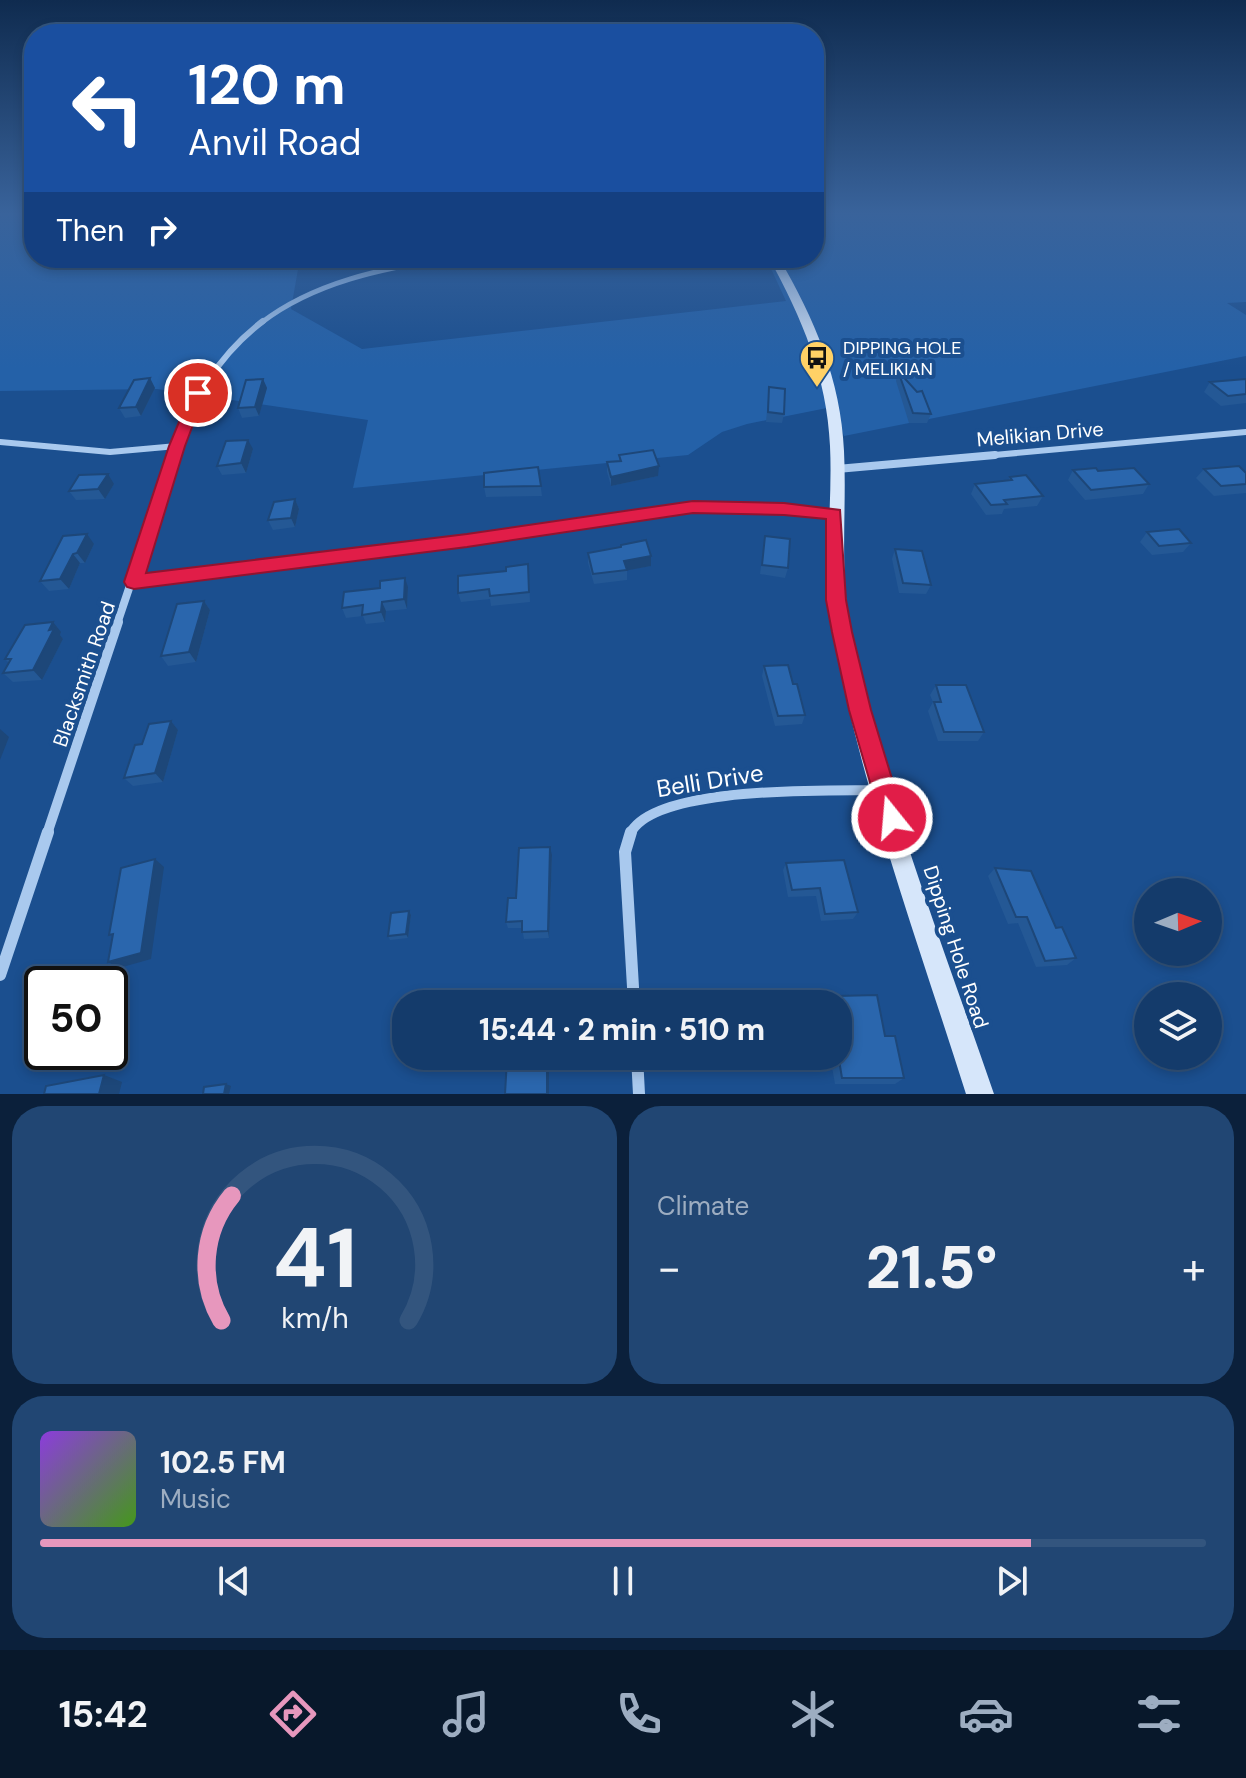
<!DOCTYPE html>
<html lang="en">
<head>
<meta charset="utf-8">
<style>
  body { margin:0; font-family:"DM Sans",sans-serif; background:#214673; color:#f1f3f6; height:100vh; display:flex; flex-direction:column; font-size:30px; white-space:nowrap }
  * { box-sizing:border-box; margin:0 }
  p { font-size:26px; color:#9dadc1 }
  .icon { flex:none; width:44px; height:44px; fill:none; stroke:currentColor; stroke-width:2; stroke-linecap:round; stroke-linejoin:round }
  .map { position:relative; height:1094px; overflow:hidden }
  .details { display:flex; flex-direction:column; gap:12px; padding:12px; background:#0b203b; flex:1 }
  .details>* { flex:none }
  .top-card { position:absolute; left:24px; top:24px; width:800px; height:244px; border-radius:32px; box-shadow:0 4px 12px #0003,0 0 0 2px #33557e; background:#1a4fa0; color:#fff; overflow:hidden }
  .needle { width:52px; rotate:88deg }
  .tools { position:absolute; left:1134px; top:878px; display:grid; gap:16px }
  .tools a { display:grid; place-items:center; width:88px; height:88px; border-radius:50%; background:#143b6b; box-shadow:0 4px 12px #0003,0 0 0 2px #33557e; font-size:40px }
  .speed { position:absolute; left:24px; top:966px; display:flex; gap:16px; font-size:40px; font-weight:700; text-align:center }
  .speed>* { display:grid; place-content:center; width:104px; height:104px; border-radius:50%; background:#143b6b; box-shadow:0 4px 12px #0003,0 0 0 2px #33557e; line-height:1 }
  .speed .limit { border:4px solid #111; border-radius:12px; background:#fff; color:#111 }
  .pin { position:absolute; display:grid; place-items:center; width:68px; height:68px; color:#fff; margin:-34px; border:4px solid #fff; border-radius:50%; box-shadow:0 2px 8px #0007 }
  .me { position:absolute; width:88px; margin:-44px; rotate:343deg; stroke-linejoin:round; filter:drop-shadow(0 0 6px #0008) }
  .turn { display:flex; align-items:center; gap:28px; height:168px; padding:0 32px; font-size:36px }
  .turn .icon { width:104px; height:104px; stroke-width:2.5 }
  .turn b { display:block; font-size:56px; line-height:68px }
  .then { display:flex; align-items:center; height:76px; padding:0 32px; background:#0003; gap:16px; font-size:30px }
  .big { font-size:60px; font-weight:800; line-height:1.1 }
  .details .card { flex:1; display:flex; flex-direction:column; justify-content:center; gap:12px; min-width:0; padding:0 28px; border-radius:32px; background:#214673 }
  .details .dial { align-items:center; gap:0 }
  .dial svg { height:208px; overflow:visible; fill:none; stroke:#33557e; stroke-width:7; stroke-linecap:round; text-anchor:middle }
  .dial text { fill:#f1f3f6; stroke:none }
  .song { display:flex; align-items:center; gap:24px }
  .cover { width:96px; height:96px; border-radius:12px; background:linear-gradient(135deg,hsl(270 70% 55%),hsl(100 70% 35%)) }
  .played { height:8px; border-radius:4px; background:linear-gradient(90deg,#e797bd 85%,#33557e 85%) }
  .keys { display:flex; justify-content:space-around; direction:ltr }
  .heat { display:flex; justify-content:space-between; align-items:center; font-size:44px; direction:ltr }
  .details .tiles { flex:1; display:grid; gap:12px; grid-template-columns:1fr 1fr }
  .card:last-child { grid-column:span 2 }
  .trip { position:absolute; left:392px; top:990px; width:460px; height:80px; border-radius:32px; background:#143b6b; box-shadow:0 4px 12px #0003,0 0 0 2px #33557e; font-weight:800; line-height:80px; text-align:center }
  .tabs { display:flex; height:128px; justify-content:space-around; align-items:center; background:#08182b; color:#9dadc1 }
  .tabs .icon { width:56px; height:56px }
  .tabs .current { color:#e797bd }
  .tabs b { font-size:36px; color:#f1f3f6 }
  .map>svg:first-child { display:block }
</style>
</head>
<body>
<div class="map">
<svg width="1246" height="1094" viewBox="0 0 1246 1094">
  <rect width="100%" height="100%" fill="#1b4f8f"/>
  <!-- green -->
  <path fill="#2461a8" d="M0,214H34V258H300L291,309L362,349L786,301L766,258H814V215L1246,214V302L1227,303L1246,315V356L844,436L832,407L747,424L722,432L688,455L353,488L368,420L157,389L0,391Z"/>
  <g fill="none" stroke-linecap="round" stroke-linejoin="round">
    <!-- street-far4 -->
    <path stroke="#a9c9ee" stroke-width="5" d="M261,323C314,282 384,268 449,258"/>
    <!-- street-far3 -->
    <path stroke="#a9c9ee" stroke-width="6" d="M0,442L110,452L177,446
      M173,457C192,401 216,357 263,321
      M973,457L1246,432"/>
    <!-- street-far2 -->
    <path stroke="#a9c9ee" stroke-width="8" d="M837,469L995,455
      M134,582L467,540L693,507L784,509L834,514
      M117,624L174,455"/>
    <!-- street-far1 -->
    <path stroke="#a9c9ee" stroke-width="10" d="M47,834L118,622
      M630,834C653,785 827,791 878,790"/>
    <!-- street -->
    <path stroke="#a9c9ee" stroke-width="12" d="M631,832L625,852L634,1004
      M0,975L48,832
      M637,1056L639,1094"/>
    <!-- secondary -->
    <path fill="#d6e6fa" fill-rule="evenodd" d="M769,258H779C814,318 841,380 844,451C847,511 839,572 851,632C880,786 943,945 994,1094H966C918,942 862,791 833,634C822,572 833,509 830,446C827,377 802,318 769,258Z"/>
  </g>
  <!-- wall -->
  <path fill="#245895" d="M898,371L931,414L927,423H909L896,381Z
    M150,378L155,388L141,416L125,418L119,408Z
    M263,379L267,388L259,416L242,418L238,408Z
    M1246,379V403L1221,406L1204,392L1210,382Z
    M769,387L784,414L782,423L766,422Z
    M253,449L246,473L222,475L217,466Z
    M619,455L658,476L611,486L607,472V462L619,461Z
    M538,467L542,496L486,497L484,487Z
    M1204,469L1246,473V493L1214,496L1196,478Z
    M1073,470L1098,471L1149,484L1143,494L1085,500L1068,480Z
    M1010,477L1043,496L1037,506L1004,509L1002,514L986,515L971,494L975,484L1008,481Z
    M114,484L105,499L76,500L69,491Z
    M295,499L299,509L295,527L273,530L268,520Z
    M1147,532L1191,543L1183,552L1152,555L1140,542Z
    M63,536L94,544L85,563H80L69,589L49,591L40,581Z
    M765,536L788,568L785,578L760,574Z
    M895,549L931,585L926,594L899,593L892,559Z
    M588,553L651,556V566L627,570V580L594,584L588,563Z
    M529,574L530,602L491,606L490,599L461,602L458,593Z
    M408,587L407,609L386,611L385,622L366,624L363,616L346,618L342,608Z
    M204,601L210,610L196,662L168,666L161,656Z
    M61,632L60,635L63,639L42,680L13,682L3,673L9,663L5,659Z
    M764,666L793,684L805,715L802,724L775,726L762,676Z
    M936,685L984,732L978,741H938L928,711L933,702L930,695Z
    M171,721L178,730L163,782L133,786L124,778L142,744Z
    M552,855L549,938L524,939L522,928H508L506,922L516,898Z
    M786,863L858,912L853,919L821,921L816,896L788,897L783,870Z
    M995,868L1056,928L1076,958L1067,965L1036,967L1018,923L1008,924L988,876Z
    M409,911L411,915L408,938L390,940L388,936Z
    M837,996L885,1036L904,1078L895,1084H835L830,1056H838V1004H830Z"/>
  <!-- shaded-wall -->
  <path fill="#1d4779" d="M150,378L155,388L141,416L136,407Z
    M263,379L267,388L259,416L255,407Z
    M248,440L253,449L246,473L241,463Z
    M659,466L658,476L611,486V477Z
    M108,474L114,484L105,499L98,489Z
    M295,499L299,509L295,527L291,518Z
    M87,534L94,544L85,563L77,553Z
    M73,554L80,563L69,589L60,579Z
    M651,556V566L624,571V561Z
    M405,578L408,587L407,609L404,599Z
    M204,601L210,610L196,662L189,652Z
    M382,602L386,611L385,622L381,612Z
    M53,622L61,632L60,635L63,639L42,680L33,670Z
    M171,721L178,730L163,782L155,773Z
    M0,729L9,737L0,760Z
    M550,847L552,855L549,938L548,931Z
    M155,859L164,867L151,959L119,968L108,962Z
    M409,911L411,915L408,938L406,934Z
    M547,1056L549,1063V1094H547Z
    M104,1075L122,1082L119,1094H99Z
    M226,1084L231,1086L229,1094H224Z"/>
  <!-- building -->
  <path fill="#2a66ad" stroke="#1d4779" stroke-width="2" d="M898,371L917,392L922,391L931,414L913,413Z
    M150,378L136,407L119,408L134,380Z
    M263,379L255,407L238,408L246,380Z
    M1246,379V394L1228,396L1210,382Z
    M769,387L785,389L784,414L768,412Z
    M248,440L241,463L217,466L226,441Z
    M653,450L659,466L611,477L607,462L621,461L619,455Z
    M1239,466L1246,473V484L1221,486L1204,469Z
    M538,467L541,486L484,487V473Z
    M1096,468L1098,471L1134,468L1149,484L1091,490L1073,470Z
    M108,474L98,489L69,491L79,475Z
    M1026,475L1043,496L1004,500L1007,504L991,505L975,484L1012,480L1010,477Z
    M295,499L291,518L268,520L274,502Z
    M1179,529L1191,543L1159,546L1147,532Z
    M87,534L77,553L73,554L60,579L40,581L63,536Z
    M765,536L790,539L788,568L762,565Z
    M646,540L651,556L624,561L627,570L593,574L588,553L621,547V545Z
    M895,549L922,551L931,585L903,583Z
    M528,564L529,592L490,596L489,589L458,593V576L506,571V567Z
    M405,578L404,599L382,602L381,612L362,615L363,605L342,608L344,592L380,588V581Z
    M204,601L189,652L161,656L177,604Z
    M53,622L49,630L54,629L33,670L3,673L11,659H5L25,625Z
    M788,665L793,684H797L805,715L778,716L764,666Z
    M936,685H966L984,732H944L934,702H941Z
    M171,721L155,773L124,778L135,745L142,744L149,724Z
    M550,847L548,931L522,932V921L506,922L508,898H516L519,848Z
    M155,859L141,953L108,962L113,934L109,935L121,868Z
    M844,860L858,912L825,914L820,888L792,890L786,863Z
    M995,868L1031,871L1056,928L1062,927L1076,958L1045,961L1027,917H1016Z
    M409,911L406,934L388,936L391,913Z
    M877,995L885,1036H895L904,1078H842L838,1054V1036H844L837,996Z
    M547,1056V1094H505L507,1059Z
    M104,1075L99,1094H44L46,1086Z
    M226,1084L224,1094H203L204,1087Z"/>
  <!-- sky -->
  <linearGradient id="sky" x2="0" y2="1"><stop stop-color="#0f2b4f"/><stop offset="0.58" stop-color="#39639b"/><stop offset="1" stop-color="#39639b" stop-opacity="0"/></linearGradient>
  <rect width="1246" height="368" fill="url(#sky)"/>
  <!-- route -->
  <path fill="#e11d48" stroke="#92132f" stroke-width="2" d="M198,389L205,393L185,446L146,573L467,534L693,501L784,503L840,510L846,600L852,632L871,710L904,818L901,827L892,830L883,827L849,710L832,632L826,600V519L784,515L693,513L467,547L134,589L127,587L124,582L169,446L191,393Z"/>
  <!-- icons -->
  <defs>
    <symbol id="bus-pin" viewBox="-11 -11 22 30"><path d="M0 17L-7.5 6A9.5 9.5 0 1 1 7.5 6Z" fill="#ffd166" stroke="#1b4f8f"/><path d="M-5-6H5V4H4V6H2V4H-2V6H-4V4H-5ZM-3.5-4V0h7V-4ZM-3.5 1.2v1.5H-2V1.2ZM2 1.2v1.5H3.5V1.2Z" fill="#111"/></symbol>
  </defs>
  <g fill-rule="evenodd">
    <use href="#bus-pin" x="797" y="338" width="40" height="54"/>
  </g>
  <g text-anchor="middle" stroke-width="8" stroke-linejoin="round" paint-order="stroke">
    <!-- far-poi labels -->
    <g font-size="18" fill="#fff" stroke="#1b4f8f" text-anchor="start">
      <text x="843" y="354">DIPPING HOLE<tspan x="843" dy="21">/ MELIKIAN</tspan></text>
    </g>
    <!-- street labels -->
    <g font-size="20" fill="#fff" stroke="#1b4f8f">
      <text transform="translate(1040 434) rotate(-5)" y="7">Melikian Drive</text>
      <text transform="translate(84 674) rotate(-71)" y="7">Blacksmith Road</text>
      <text transform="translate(956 947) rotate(72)" y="7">Dipping Hole Road</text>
    </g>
    <!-- near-street labels -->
    <g font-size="24" fill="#fff" stroke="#1b4f8f">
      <text transform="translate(710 781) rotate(-9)" y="8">Belli Drive</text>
    </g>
  </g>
</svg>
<div class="tools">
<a><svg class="needle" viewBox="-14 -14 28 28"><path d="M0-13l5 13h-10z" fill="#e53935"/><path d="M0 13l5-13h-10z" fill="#9dadc1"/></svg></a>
<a><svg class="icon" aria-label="layers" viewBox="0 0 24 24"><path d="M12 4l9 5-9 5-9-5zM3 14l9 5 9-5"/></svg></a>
</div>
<div class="speed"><div class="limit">50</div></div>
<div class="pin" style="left:198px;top:393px;background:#d93025"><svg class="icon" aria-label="arrive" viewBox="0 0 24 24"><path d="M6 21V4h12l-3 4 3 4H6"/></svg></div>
<svg class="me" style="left:892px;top:818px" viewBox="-20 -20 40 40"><circle r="17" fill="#e11d48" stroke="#fff" stroke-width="3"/><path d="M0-11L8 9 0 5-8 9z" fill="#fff"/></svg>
<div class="trip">15:44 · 2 min · 510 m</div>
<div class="top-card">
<div class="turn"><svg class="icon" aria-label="left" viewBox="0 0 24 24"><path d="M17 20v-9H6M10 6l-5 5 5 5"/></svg><div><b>120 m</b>Anvil Road</div></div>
<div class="then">Then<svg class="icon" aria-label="right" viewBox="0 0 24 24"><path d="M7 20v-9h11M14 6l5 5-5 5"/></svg></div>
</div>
</div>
<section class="details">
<div class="tiles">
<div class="card dial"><svg viewBox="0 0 100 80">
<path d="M14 69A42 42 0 1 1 86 69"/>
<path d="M14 69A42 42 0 0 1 18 21" stroke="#e797bd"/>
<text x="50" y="56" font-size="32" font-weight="700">41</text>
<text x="50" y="72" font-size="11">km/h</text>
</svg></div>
<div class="card"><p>Climate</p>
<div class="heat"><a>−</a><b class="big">21.5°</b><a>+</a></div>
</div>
<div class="card">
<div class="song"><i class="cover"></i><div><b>102.5 FM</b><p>Music</p></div></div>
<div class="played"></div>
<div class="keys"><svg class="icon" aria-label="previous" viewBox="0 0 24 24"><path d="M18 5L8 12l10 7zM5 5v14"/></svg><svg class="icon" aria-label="pause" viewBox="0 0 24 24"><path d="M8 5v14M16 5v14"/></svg><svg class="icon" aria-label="next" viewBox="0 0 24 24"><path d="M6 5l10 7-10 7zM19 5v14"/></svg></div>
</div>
</div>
</section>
<nav class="tabs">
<b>15:42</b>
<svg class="icon current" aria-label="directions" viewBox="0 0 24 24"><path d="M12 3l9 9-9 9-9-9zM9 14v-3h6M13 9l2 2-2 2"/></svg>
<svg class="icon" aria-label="music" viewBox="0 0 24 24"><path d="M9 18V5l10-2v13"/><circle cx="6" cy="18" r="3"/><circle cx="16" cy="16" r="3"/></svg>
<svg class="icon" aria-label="phone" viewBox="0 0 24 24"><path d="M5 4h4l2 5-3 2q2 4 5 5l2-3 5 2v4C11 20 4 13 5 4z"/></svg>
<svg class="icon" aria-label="climate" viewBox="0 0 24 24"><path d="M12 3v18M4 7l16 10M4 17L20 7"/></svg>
<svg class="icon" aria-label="car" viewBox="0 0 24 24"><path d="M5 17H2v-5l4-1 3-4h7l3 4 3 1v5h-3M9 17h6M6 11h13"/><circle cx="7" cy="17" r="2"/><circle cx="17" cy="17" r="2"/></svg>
<svg class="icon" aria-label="filters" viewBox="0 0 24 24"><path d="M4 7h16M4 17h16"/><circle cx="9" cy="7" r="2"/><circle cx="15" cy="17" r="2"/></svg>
</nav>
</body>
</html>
